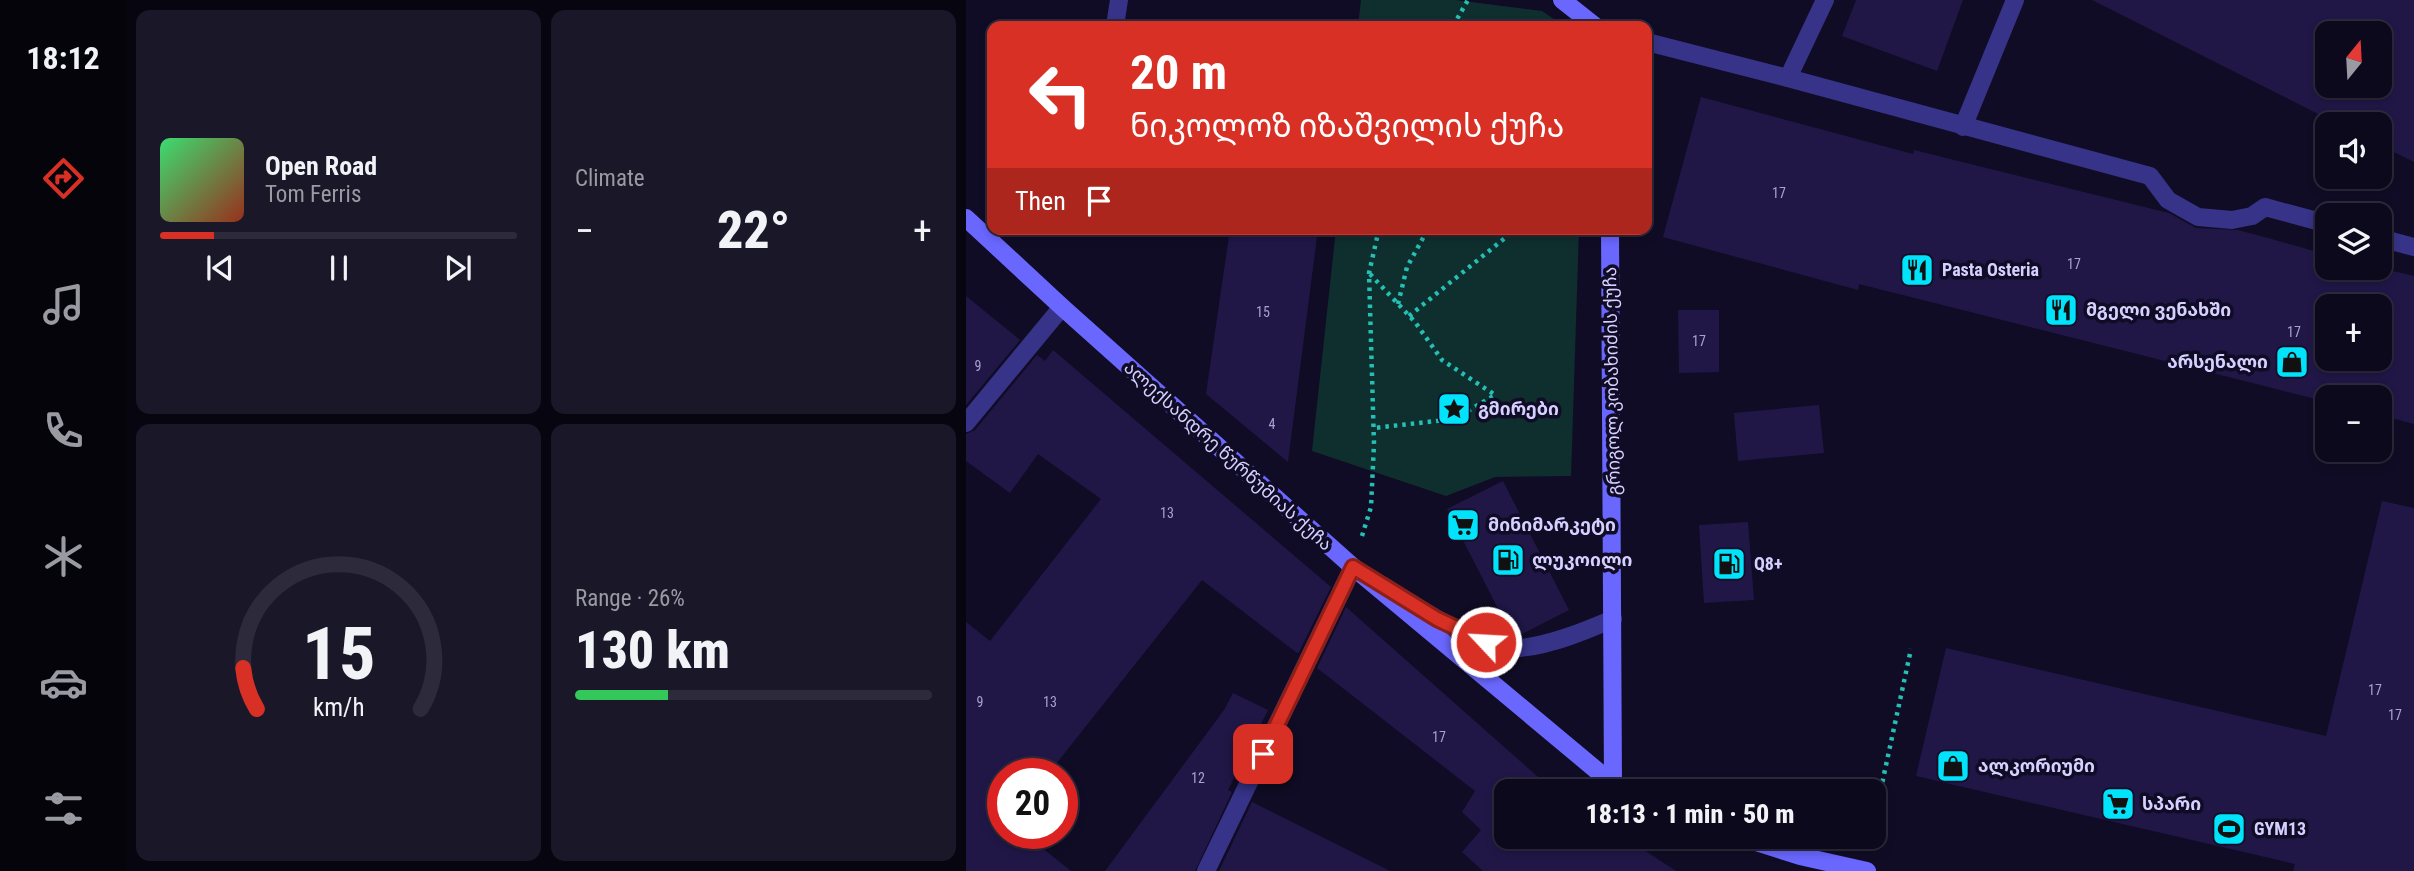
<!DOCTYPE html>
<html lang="en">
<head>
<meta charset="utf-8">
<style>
  body { margin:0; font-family:"Roboto Condensed","Noto Sans Georgian",sans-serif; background:#1a1729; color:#f1f3f6; height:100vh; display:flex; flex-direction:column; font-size:26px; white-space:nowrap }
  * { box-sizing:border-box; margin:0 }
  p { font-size:23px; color:#9a9aa3 }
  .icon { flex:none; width:38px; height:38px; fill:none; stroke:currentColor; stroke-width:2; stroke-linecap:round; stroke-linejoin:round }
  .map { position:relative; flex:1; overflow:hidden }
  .drawer { display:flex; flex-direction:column; gap:10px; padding:10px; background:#07050f; width:840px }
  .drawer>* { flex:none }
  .top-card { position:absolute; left:21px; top:21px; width:665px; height:214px; border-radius:14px; box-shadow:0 4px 10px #0003,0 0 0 2px #2c2a3b; background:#d93025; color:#fff; overflow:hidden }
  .needle { width:46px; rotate:18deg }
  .controls { position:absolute; left:1349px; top:21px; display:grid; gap:14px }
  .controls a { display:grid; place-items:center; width:77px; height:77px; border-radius:14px; background:#0c091c; box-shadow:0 4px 10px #0003,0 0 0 2px #2c2a3b; font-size:35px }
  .speed { position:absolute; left:21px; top:758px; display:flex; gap:14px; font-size:35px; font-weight:700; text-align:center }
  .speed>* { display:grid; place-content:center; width:91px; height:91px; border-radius:50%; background:#0c091c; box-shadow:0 4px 10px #0003,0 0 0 2px #2c2a3b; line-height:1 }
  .speed .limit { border:10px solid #d22; background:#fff; color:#111 }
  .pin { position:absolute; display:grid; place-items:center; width:60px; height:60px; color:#fff; margin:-30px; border-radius:14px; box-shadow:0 4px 10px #0006 }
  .me { position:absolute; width:77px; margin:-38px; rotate:295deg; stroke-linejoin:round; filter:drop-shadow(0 0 5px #0008) }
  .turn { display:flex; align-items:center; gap:24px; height:147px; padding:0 28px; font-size:32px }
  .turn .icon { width:91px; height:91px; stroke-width:2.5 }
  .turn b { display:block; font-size:49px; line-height:60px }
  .then { display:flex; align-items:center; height:66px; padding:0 28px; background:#0003; gap:14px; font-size:26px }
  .big { font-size:52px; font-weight:800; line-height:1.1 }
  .drawer .tile { flex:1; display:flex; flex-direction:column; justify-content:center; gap:10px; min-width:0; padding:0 24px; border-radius:14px; background:#1a1729 }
  .drawer .dial { align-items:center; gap:0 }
  .dial svg { height:182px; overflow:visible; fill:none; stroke:#2c2a3b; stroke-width:7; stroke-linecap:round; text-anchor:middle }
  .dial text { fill:#f1f3f6; stroke:none }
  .song { display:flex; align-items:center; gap:21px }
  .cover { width:84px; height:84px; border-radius:10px; background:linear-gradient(135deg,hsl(140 70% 55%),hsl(10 70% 35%)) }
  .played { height:7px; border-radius:4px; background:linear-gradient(90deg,#d93025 15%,#2c2a3b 15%) }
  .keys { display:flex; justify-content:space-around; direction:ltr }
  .heat { display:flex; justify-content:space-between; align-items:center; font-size:38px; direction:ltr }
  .charge { height:10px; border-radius:5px; background:linear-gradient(90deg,#34c759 26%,#2c2a3b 0) }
  .drawer .tiles { flex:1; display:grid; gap:10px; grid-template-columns:repeat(2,1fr) }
  .trip { position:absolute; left:528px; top:779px; width:392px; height:70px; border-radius:14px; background:#0c091c; box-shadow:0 4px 10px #0003,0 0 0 2px #2c2a3b; font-weight:800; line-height:70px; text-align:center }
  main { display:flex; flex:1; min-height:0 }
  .menu { display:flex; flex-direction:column; width:126px; justify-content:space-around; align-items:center; background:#05040b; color:#9a9aa3 }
  .menu .icon { width:49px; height:49px }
  .menu .selected { color:#d93025 }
  .menu b { font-size:32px; color:#f1f3f6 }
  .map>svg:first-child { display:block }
</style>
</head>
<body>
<main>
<nav class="menu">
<b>18:12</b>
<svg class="icon selected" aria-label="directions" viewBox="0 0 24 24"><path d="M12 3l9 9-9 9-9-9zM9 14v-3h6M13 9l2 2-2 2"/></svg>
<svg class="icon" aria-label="music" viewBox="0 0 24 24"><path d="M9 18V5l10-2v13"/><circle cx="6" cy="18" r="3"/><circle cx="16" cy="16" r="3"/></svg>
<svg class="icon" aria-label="phone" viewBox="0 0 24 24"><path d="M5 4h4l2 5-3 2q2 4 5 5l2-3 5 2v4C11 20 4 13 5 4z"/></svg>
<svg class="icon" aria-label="climate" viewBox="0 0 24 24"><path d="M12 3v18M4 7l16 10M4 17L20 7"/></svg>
<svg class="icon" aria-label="car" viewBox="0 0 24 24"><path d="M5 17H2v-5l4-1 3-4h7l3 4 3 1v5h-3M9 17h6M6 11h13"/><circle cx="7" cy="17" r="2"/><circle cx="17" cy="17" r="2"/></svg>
<svg class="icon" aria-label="filters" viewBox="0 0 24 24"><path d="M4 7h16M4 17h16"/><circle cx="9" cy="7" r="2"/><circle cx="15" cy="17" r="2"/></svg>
</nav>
<section class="drawer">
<div class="tiles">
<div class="tile">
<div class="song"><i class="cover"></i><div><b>Open Road</b><p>Tom Ferris</p></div></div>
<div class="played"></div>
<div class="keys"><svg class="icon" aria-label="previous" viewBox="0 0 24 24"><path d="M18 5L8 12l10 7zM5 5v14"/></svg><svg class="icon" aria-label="pause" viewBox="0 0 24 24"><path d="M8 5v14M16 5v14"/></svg><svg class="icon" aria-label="next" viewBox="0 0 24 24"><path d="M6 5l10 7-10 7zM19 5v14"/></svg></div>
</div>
<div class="tile"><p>Climate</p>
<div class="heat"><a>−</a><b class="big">22°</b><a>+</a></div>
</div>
<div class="tile dial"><svg viewBox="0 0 100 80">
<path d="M14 69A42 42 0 1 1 86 69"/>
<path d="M14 69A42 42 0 0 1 8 51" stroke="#d93025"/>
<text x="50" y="56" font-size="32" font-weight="700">15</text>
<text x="50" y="72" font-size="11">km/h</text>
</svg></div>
<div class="tile"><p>Range · 26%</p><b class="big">130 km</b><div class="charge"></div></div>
</div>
</section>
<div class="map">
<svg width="1448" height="871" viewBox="0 0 1448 871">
  <rect width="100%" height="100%" fill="#100c25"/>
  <!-- green -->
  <path fill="#0f2f2e" d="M395,0H489L576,11L598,26H392Z
    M370,229H613L605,476L529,477L480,496L346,451Z"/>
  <!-- building -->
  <path fill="#201747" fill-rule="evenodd" d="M890,0H997L971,71L876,36Z
    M1126,0H1448V162L1414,145V124H1372ZM1362,33H1414V86H1362Z
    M735,97L947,154L948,150L1203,213L1230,228L1272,230L1302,238L1362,255V268H1414L1448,276V424L1414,415V397H1362V402L893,284L892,290L697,237ZM1362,306H1414V359H1362Z
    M264,229H352L322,462L240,394Z
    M0,296L54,340L0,405Z
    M712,310H753V372L713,373Z
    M87,350L365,587L333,652L331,653L236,580L82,774H37V833H79L70,843L105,871H0V622L24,641L135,499L72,454L44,493L0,461V434L9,430L71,355L79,361Z
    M853,405L858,453L772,461L768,413Z
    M537,481L603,610L552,636H546L481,509Z
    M1416,501L1448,508V871H1327L1329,864L950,776L980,648L1360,736Z
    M782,522L788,600L738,603L733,525Z
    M380,607L588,791H541V836H657L710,871H517L496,852L515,830L496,812L509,791L351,668Z
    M267,693L302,710L262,790L266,792L229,871H139L258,710Z
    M286,802L424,871H253Z"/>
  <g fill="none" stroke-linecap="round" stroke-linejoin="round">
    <!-- path -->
    <path stroke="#24bfb5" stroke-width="4.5" stroke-dasharray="3.5 5" stroke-linecap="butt" d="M487,26L502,0
      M404,274L449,322L476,360L529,395L488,419L408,428
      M432,304L441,267L462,229
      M443,316L550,229
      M396,536L405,507L408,444L403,273L413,229
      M911,807L945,649"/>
    <!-- lane -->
    <path stroke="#363388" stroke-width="18" d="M149,26L153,0
      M822,78L1184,176L1202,200L1232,217L1266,220L1286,216L1299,207L1362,224
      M997,127L1049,0
      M1414,238L1448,247
      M418,586C451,607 515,651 554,648C585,645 619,631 647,619"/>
    <!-- street -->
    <path stroke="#363388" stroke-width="18" d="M681,42L822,78L859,0
      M0,423L96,307
      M240,871L387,567"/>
    <!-- secondary -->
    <path stroke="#6a67ff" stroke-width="18" d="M596,0L629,26
      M0,218L96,307L387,567L647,784L661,791
      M644,229L647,784
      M771,836L834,856L901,871"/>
  </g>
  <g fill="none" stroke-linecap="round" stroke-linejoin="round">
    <defs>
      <path id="route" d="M297,754L387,567L471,619L520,642"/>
    </defs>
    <!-- route casing -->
    <use href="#route" stroke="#8d1f18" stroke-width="18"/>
    <!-- route -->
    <use href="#route" stroke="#d93025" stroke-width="12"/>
  </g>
  <!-- icons -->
  <defs>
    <symbol id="restaurant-square" viewBox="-11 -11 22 22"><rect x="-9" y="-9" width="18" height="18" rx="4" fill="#00e3fb" stroke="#100c25"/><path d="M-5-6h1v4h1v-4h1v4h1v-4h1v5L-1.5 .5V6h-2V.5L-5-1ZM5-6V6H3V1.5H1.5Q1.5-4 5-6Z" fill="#111"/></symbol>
    <symbol id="shop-square" viewBox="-11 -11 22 22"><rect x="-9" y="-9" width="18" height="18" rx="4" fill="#00e3fb" stroke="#100c25"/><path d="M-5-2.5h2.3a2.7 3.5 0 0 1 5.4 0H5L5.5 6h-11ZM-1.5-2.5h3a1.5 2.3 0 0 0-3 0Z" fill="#111"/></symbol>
    <symbol id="sight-square" viewBox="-11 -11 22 22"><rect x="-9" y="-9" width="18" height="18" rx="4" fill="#00e3fb" stroke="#100c25"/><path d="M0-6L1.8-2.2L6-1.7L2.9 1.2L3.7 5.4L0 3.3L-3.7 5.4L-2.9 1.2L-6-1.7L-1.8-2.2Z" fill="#111"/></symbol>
    <symbol id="supermarket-square" viewBox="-11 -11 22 22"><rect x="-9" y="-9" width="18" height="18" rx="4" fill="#00e3fb" stroke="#100c25"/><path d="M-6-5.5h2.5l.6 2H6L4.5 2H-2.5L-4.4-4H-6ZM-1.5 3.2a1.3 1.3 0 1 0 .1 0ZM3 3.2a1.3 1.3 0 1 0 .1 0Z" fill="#111"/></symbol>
    <symbol id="fuel-square" viewBox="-11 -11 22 22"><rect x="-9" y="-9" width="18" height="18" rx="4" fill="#00e3fb" stroke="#100c25"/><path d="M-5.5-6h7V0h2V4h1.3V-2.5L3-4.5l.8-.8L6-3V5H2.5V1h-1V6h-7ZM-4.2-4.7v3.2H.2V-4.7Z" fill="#111"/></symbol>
    <symbol id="stadium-square" viewBox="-11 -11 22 22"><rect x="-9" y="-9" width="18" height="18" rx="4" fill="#00e3fb" stroke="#100c25"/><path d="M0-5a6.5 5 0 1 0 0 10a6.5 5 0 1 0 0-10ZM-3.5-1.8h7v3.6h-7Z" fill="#111"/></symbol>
  </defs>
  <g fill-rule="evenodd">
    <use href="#restaurant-square" x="932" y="251" width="38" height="38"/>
    <use href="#restaurant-square" x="1076" y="291" width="38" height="38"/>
    <use href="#shop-square" x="1307" y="343" width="38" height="38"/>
    <use href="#sight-square" x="469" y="390" width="38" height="38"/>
    <use href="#supermarket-square" x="478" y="506" width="38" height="38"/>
    <use href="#fuel-square" x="523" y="541" width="38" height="38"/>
    <use href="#fuel-square" x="744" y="545" width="38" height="38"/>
    <use href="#shop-square" x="968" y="747" width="38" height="38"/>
    <use href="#supermarket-square" x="1133" y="785" width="38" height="38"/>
    <use href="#stadium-square" x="1244" y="810" width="38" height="38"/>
  </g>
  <g text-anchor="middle" stroke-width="7" stroke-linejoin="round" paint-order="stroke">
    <!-- number labels -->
    <g font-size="14" fill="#a8a2d1">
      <text x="813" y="198">17</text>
      <text x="1108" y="269">17</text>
      <text x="297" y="317">15</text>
      <text x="1328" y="337">17</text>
      <text x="733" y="346">17</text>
      <text x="12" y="371">9</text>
      <text x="306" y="429">4</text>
      <text x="201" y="518">13</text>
      <text x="1409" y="695">17</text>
      <text x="14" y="707">9</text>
      <text x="84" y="707">13</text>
      <text x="1429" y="720">17</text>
      <text x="473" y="742">17</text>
      <text x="232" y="783">12</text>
    </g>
    <!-- poi labels -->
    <g font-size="18" font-weight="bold" fill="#d5d0ff" stroke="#100c25" text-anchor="start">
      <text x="976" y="276">Pasta Osteria</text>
      <text x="1120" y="316">მგელი ვენახში</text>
      <text x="1302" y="368" text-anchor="end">არსენალი</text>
      <text x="512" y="415">გმირები</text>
      <text x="522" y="531">მინიმარკეტი</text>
      <text x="566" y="566">ლუკოილი</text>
      <text x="788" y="570">Q8+</text>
      <text x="1012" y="772">ალკორიუმი</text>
      <text x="1176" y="810">სპარი</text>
      <text x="1288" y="835">GYM13</text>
    </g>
    <!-- street labels -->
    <g font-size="18" fill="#d5d0ff" stroke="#100c25">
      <text transform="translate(646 381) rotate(-91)" y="6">გრიგოლ კობახიძის ქუჩა</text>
      <text transform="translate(262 456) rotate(42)" y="6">ალექსანდრე წურწუმიას ქუჩა</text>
    </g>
  </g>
</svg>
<div class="controls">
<a><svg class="needle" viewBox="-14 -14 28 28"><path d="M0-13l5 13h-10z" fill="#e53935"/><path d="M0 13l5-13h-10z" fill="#9a9aa3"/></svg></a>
<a><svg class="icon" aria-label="sound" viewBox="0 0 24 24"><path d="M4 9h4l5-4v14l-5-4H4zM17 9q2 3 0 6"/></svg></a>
<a><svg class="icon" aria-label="layers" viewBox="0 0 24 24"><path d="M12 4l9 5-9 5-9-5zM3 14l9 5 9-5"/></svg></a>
<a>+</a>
<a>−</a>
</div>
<div class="speed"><div class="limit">20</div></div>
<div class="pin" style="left:297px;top:754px;background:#d93025"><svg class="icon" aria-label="arrive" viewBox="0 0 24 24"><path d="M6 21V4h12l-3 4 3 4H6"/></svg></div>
<svg class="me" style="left:520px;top:642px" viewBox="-20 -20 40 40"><circle r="17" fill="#d93025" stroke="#fff" stroke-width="3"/><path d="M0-11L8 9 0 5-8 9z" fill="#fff"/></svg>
<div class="trip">18:13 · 1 min · 50 m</div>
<div class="top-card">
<div class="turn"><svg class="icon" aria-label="left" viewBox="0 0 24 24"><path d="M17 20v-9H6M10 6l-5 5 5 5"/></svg><div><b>20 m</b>ნიკოლოზ იზაშვილის ქუჩა</div></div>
<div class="then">Then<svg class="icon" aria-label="arrive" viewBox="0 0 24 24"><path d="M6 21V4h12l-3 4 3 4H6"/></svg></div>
</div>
</div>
</main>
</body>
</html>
